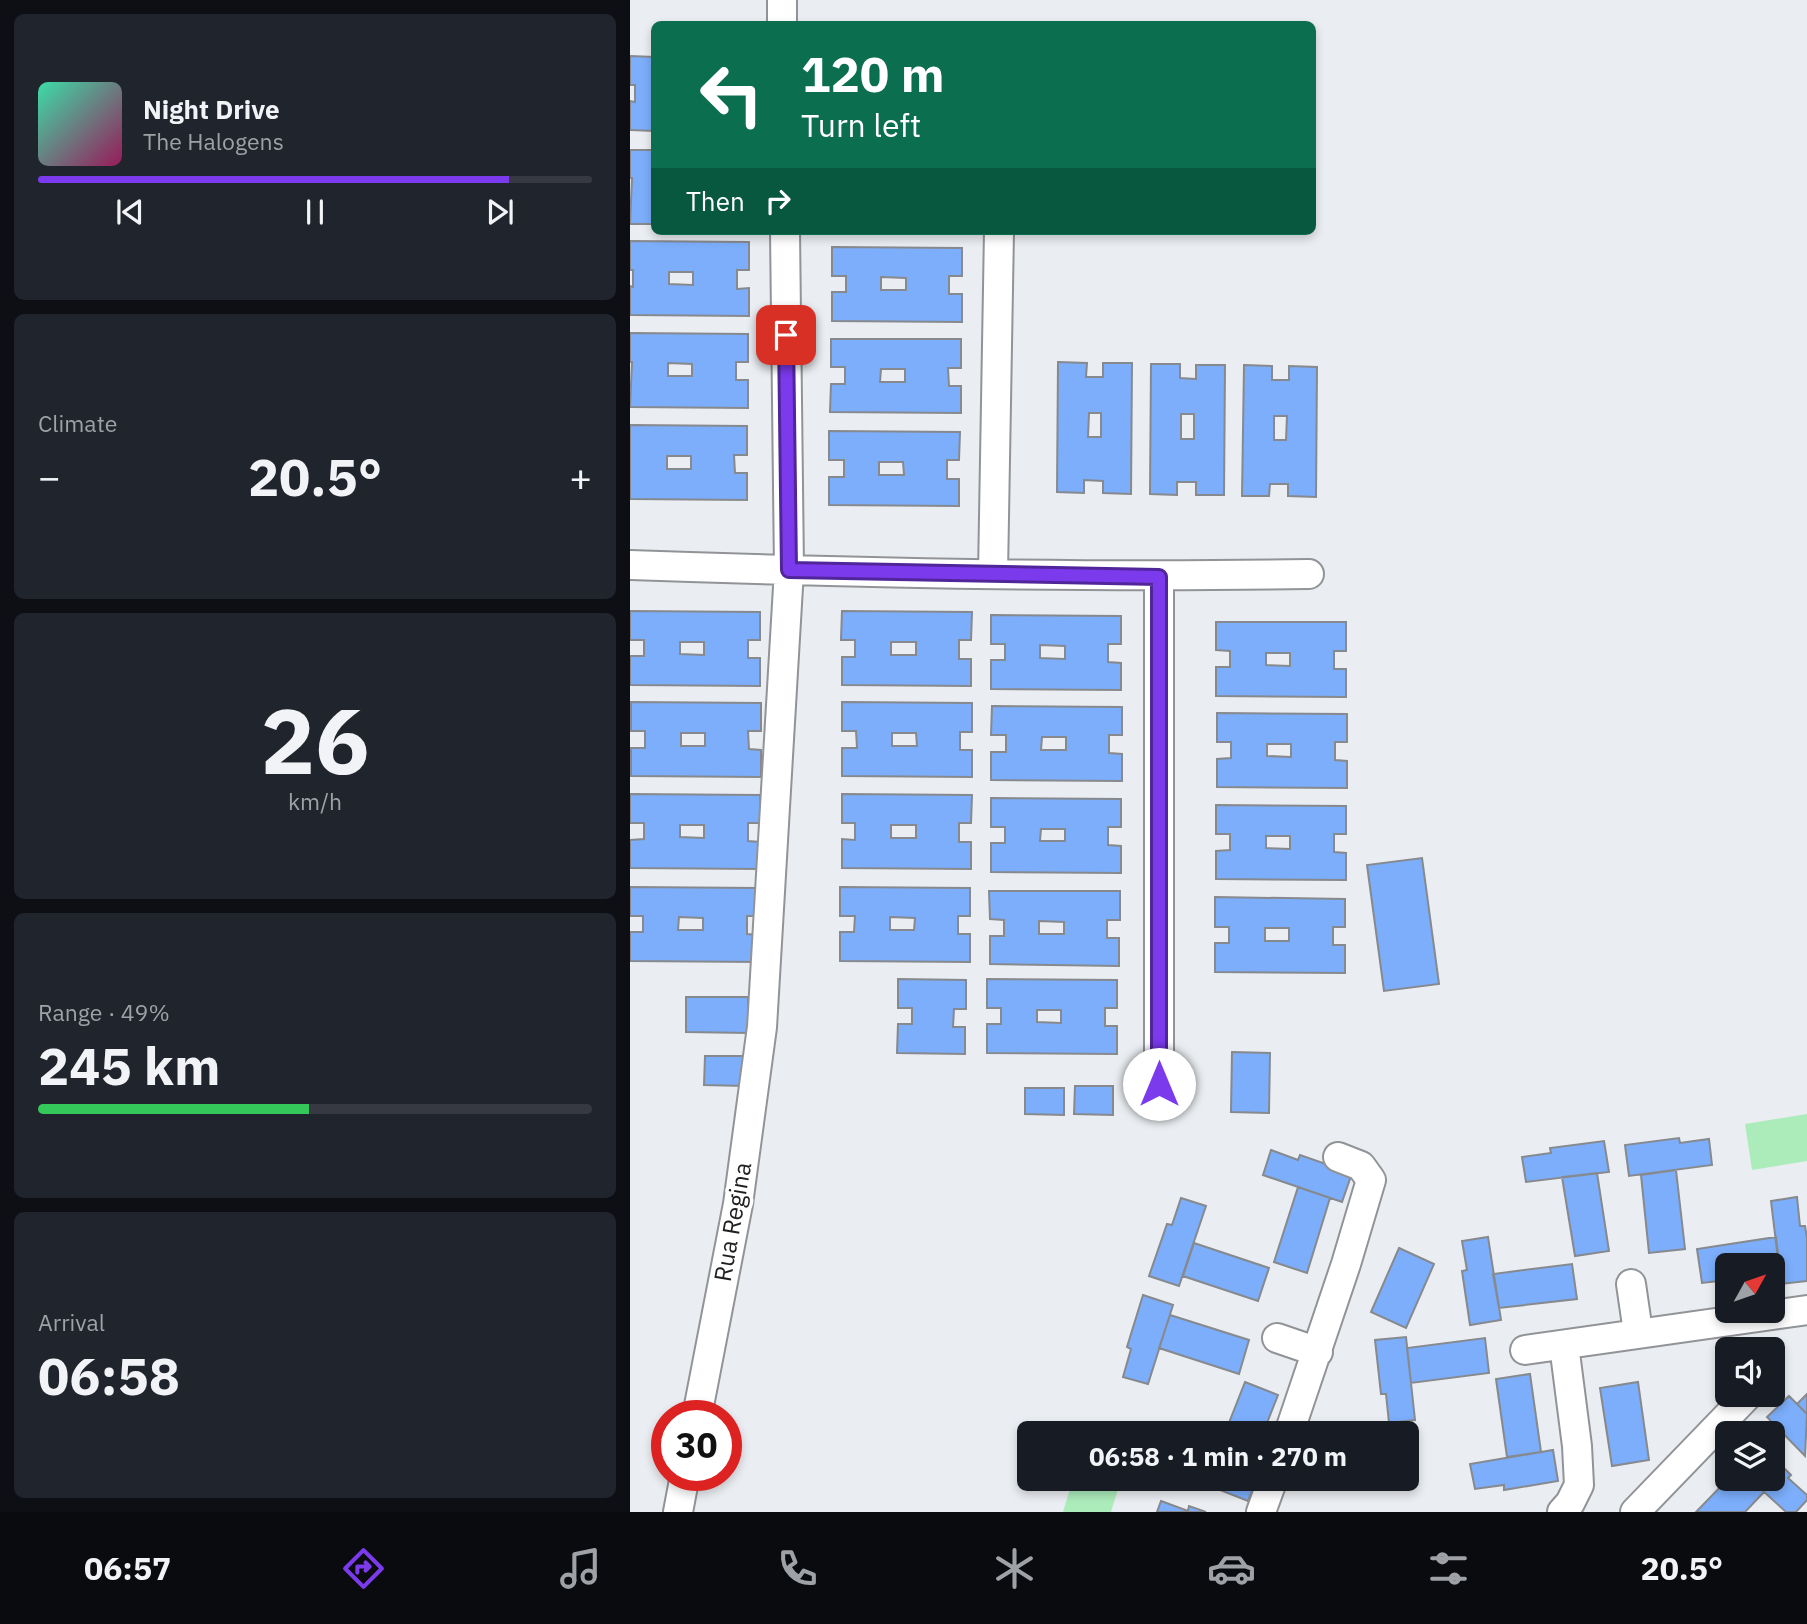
<!DOCTYPE html>
<html lang="en">
<head>
<meta charset="utf-8">
<style>
  body { margin:0; font-family:"IBM Plex Sans",sans-serif; background:#20242c; color:#f1f3f6; height:100vh; display:flex; flex-direction:column; font-size:26px; white-space:nowrap }
  * { box-sizing:border-box; margin:0 }
  p { font-size:23px; color:#9ea1a6 }
  .icon { flex:none; width:38px; height:38px; fill:none; stroke:currentColor; stroke-width:2; stroke-linecap:round; stroke-linejoin:round }
  .map { position:relative; flex:1; overflow:hidden }
  .details { display:flex; flex-direction:column; gap:14px; padding:14px; background:#0d0f14; width:630px }
  .details>* { flex:none }
  .hud { position:absolute; left:21px; top:21px; width:665px; height:214px; border-radius:10px; box-shadow:0 4px 10px #0003; background:#0b6e4f; color:#fff; overflow:hidden }
  .needle { width:46px; rotate:50deg }
  .fabs { position:absolute; left:1085px; top:1253px; display:grid; gap:14px }
  .fabs a { display:grid; place-items:center; width:70px; height:70px; border-radius:10px; background:#171b24; box-shadow:0 4px 10px #0003; font-size:35px }
  .speed { position:absolute; left:21px; top:1400px; display:flex; gap:14px; font-size:35px; font-weight:700; text-align:center }
  .speed>* { display:grid; place-content:center; width:91px; height:91px; border-radius:50%; background:#171b24; box-shadow:0 4px 10px #0003; line-height:1 }
  .speed .limit { border:10px solid #d22; background:#fff; color:#111 }
  .pin { position:absolute; display:grid; place-items:center; width:60px; height:60px; color:#fff; margin:-30px; border-radius:14px; box-shadow:0 4px 10px #0006 }
  .me { position:absolute; width:77px; margin:-38px; rotate:0deg; stroke-linejoin:round; filter:drop-shadow(0 0 5px #0008) }
  .turn { display:flex; align-items:center; gap:24px; height:147px; padding:0 35px; font-size:32px }
  .turn .icon { width:91px; height:91px; stroke-width:2.5 }
  .turn b { display:block; font-size:49px; line-height:60px }
  .then { display:flex; align-items:center; height:66px; padding:0 35px; background:#0003; gap:14px; font-size:26px }
  .big { font-size:52px; font-weight:700; line-height:1.1 }
  .details .card { flex:1; display:flex; flex-direction:column; justify-content:center; gap:10px; min-width:0; padding:0 24px; border-radius:10px; background:#20242c }
  .details .dial { align-items:center; gap:0 }
  .dial b { font-size:91px; line-height:1 }
  .song { display:flex; align-items:center; gap:21px }
  .cover { width:84px; height:84px; border-radius:10px; background:linear-gradient(135deg,hsl(160 70% 55%),hsl(330 70% 35%)) }
  .played { height:7px; border-radius:4px; background:linear-gradient(90deg,#7c3aed 85%,#363941 85%) }
  .keys { display:flex; justify-content:space-around; direction:ltr }
  .heat { display:flex; justify-content:space-between; align-items:center; font-size:38px; direction:ltr }
  .charge { height:10px; border-radius:5px; background:linear-gradient(90deg,#34c759 49%,#363941 0) }
  .trip { position:absolute; left:387px; top:1421px; width:402px; height:70px; border-radius:10px; background:#171b24; box-shadow:0 4px 10px #0003; font-weight:700; line-height:70px; text-align:center }
  .tabs { display:flex; height:112px; justify-content:space-around; align-items:center; background:#090b0e; color:#9ea1a6 }
  .tabs .icon { width:49px; height:49px }
  .tabs .active { color:#7c3aed }
  .tabs b { font-size:32px; color:#f1f3f6 }
  main { display:flex; flex:1; min-height:0 }
  .map>svg:first-child { display:block }
</style>
</head>
<body>
<main>
<section class="details">
<div class="card">
<div class="song"><i class="cover"></i><div><b>Night Drive</b><p>The Halogens</p></div></div>
<div class="played"></div>
<div class="keys"><svg class="icon" aria-label="previous" viewBox="0 0 24 24"><path d="M18 5L8 12l10 7zM5 5v14"/></svg><svg class="icon" aria-label="pause" viewBox="0 0 24 24"><path d="M8 5v14M16 5v14"/></svg><svg class="icon" aria-label="next" viewBox="0 0 24 24"><path d="M6 5l10 7-10 7zM19 5v14"/></svg></div>
</div>
<div class="card"><p>Climate</p>
<div class="heat"><a>−</a><b class="big">20.5°</b><a>+</a></div>
</div>
<div class="card dial"><b>26</b><p>km/h</p></div>
<div class="card"><p>Range · 49%</p><b class="big">245 km</b><div class="charge"></div></div>
<div class="card"><p>Arrival</p><b class="big">06:58</b></div>
</section>
<div class="map">
<svg width="1177" height="1512" viewBox="0 0 1177 1512">
  <rect width="100%" height="100%" fill="#eaedf1"/>
  <!-- green -->
  <path fill="#acecbb" d="M1177,1114V1161L1122,1170L1115,1124Z
    M443,1479H491L481,1512H433Z"/>
  <!-- building -->
  <path fill="#7caefb" stroke="#86898d" stroke-width="2" fill-rule="evenodd" d="M0,56L24,57V131L0,130V101L5,102V85H0Z
    M0,150H24V224H0L2,178H0Z
    M0,241L119,242V270H107V289L119,288V316L0,315V286L3,287V270H0ZM39,272H63V285L39,284Z
    M202,247L332,248V276H319V294H332V322L202,321V292H216V276H202ZM251,277L276,278V290H251Z
    M0,333L118,334V362H106V380H118V408L0,407L2,362H0ZM38,363L62,364V376H38Z
    M201,339H331V368H318L319,386H331V413L200,412L201,384H215V367H201ZM251,369H275V382H250Z
    M428,362L457,363L456,377H473V363H502L501,494L473,493V481L454,480V493L427,492ZM459,413H471V437H458Z
    M521,364H550V378L566,379V365H595L594,495H566V482H547V495L520,494ZM551,414H564V439H551Z
    M614,365L642,366V380H659V366L687,367L686,497L658,496V484H640L639,496H612ZM644,416H657L656,440H644Z
    M0,425L117,426V455H104L105,473H117V500L0,499ZM37,456H61V469H37Z
    M199,431L330,432L329,460H317V479H329V506L199,505V477H214V460H199ZM249,462H273L274,475H249Z
    M0,611L130,612V640H118V658H130V686L0,685V656H14V640H0ZM50,642H74V655L50,654Z
    M212,611L342,612L341,640H329V659H341V686L212,685V657H225V640H211ZM261,642H286V655H261Z
    M361,615L491,616V644H478V662L491,663V690L361,689V660H375V644H361ZM410,645L435,646V659L410,658Z
    M586,622H716V651H704V669H716V697L586,696V667H600V651L586,650ZM636,653H660V666L636,665Z
    M1,702L131,703V731H118L119,749L131,750V777L1,776V748H15V731H1ZM51,733H75V746H51Z
    M212,702L342,703V732H330V750H342V777L212,776V748H227L226,731H212ZM262,733H286L287,746H262Z
    M362,706L492,707V735H479V753L492,754V781L361,780V752H376V735H361ZM412,737H436V750H411Z
    M587,713L717,714V742H705V760L717,761V788L587,787V759L601,758V742H587ZM637,744H661V757L637,756Z
    M0,794L130,795V823H118V841L130,842V869L0,868V840L14,839V823H0ZM50,825H74V838L50,837Z
    M212,794L342,795L341,823H329V842H341V869L212,868V839L225,840V823H212ZM261,825H286V838H261Z
    M361,798L491,799V827H478V845L491,846V873L361,872V843H375V827H361ZM411,829H435V841H410Z
    M586,805L716,806V834H704V852L716,853V880L586,879V851L600,850V834H586ZM636,836H660V849L636,848Z
    M792,858L809,984L754,991L737,865Z
    M0,887L129,888V916H117V934L129,935V962L0,961V932H13V916H0ZM49,917L73,918V930H48Z
    M210,887L340,888V916H328V934H340V962L210,961V932H224L225,916H210ZM260,917L285,918L284,930H260Z
    M359,891H490V920H477V938H489V966L360,964V936H374V920L360,919ZM409,921L434,922V934H409Z
    M585,897L715,899V927H703V945H715V973L585,972V943H599V927H585ZM635,928H659V941H635Z
    M268,979L336,980V1009H324L323,1027H335V1054L267,1053L268,1024H282V1008H268Z
    M357,979L487,980V1008H475V1026H487V1054L357,1053V1024H371V1008H357ZM407,1010H431V1023L407,1022Z
    M56,997H118V1033L56,1032Z
    M602,1052L640,1053L639,1113L601,1112Z
    M75,1056H115V1086L74,1085Z
    M445,1086H483V1115L444,1114Z
    M395,1088H434V1115L395,1114Z
    M1049,1138L1050,1143L1079,1139L1082,1165L999,1176L995,1145Z
    M974,1141L979,1172L896,1182L892,1157L921,1153L920,1148Z
    M641,1150L668,1160L670,1155L722,1173L712,1202L633,1175Z
    M1046,1170L1055,1249L1019,1253L1011,1175Z
    M967,1173L979,1251L945,1256L932,1177Z
    M668,1187L700,1198L677,1273L644,1262Z
    M1167,1197L1170,1226H1175L1177,1238V1281L1151,1284L1141,1201Z
    M551,1198L576,1206L549,1286L519,1276L537,1224L542,1225Z
    M858,1237L871,1320L840,1325L832,1271L837,1270L832,1241Z
    M1146,1237L1150,1272L1143,1273V1265H1097V1280L1072,1283L1067,1249Z
    M564,1243L639,1268L628,1301L553,1276Z
    M769,1248L804,1264L776,1328L741,1312Z
    M942,1264L947,1299L869,1308L863,1274Z
    M513,1295L543,1305L518,1384L493,1377L501,1349L497,1347Z
    M540,1315L619,1340L609,1374L529,1348Z
    M776,1337L785,1420L759,1423L756,1394H751L745,1340Z
    M855,1338L859,1373L781,1383L777,1348Z
    M900,1374L911,1452L877,1457L866,1379Z
    M615,1382L648,1395L633,1433H595Z
    M1008,1382L1019,1460L982,1466L970,1388Z
    M1177,1394V1414L1167,1404Z
    M1159,1396L1177,1414L1175,1456L1137,1417Z
    M923,1450L928,1481L874,1490V1485L845,1489L840,1464Z
    M1143,1457L1161,1475L1158,1478L1177,1495V1500L1166,1512H1156L1120,1479H1143Z
    M568,1479H627L618,1501L567,1481Z
    M1098,1479H1120L1134,1492L1115,1512H1066Z
    M531,1501L558,1511L559,1506L576,1512H527Z"/>
  <g fill="none" stroke-linecap="round" stroke-linejoin="round">
    <defs>
      <path id="minor" d="M152,0V24
        M0,565C226,573 453,578 679,574
        M363,574L369,231
        M529,577V1084
        M1001,1284L1008,1332
        M647,1338L688,1352
        M895,1350L1177,1310
        M67,1416L108,1204L132,1027L159,570L155,231
        M659,1433L716,1264L741,1180L731,1166L708,1157
        M48,1512L55,1475
        M631,1512L643,1479
        M932,1512L940,1503L949,1485L947,1446L934,1345
        M1005,1512L1118,1395"/>
    </defs>
    <!-- minor casing -->
    <use href="#minor" stroke="#919397" stroke-width="32"/>
    <!-- minor -->
    <use href="#minor" stroke="#fff" stroke-width="28"/>
  </g>
  <g fill="none" stroke-linecap="round" stroke-linejoin="round">
    <defs>
      <path id="route" d="M156,335L159,570L529,577V1084"/>
    </defs>
    <!-- route casing -->
    <use href="#route" stroke="#51269a" stroke-width="18"/>
    <!-- route -->
    <use href="#route" stroke="#7c3aed" stroke-width="12"/>
  </g>
  <g text-anchor="middle" stroke-width="7" stroke-linejoin="round" paint-order="stroke">
    <!-- street labels -->
    <g font-size="24" fill="#202122" stroke="#fff">
      <text transform="translate(103 1222) rotate(-80)" y="8">Rua Regina</text>
    </g>
  </g>
</svg>
<div class="fabs">
<a><svg class="needle" viewBox="-14 -14 28 28"><path d="M0-13l5 13h-10z" fill="#e53935"/><path d="M0 13l5-13h-10z" fill="#9ea1a6"/></svg></a>
<a><svg class="icon" aria-label="sound" viewBox="0 0 24 24"><path d="M4 9h4l5-4v14l-5-4H4zM17 9q2 3 0 6"/></svg></a>
<a><svg class="icon" aria-label="layers" viewBox="0 0 24 24"><path d="M12 4l9 5-9 5-9-5zM3 14l9 5 9-5"/></svg></a>
</div>
<div class="speed"><div class="limit">30</div></div>
<div class="pin" style="left:156px;top:335px;background:#d93025"><svg class="icon" aria-label="arrive" viewBox="0 0 24 24"><path d="M6 21V4h12l-3 4 3 4H6"/></svg></div>
<svg class="me" style="left:529px;top:1084px" viewBox="-20 -20 40 40"><circle r="19" fill="#fff"/><path d="M0-13L10 11 0 6-10 11z" fill="#7c3aed"/></svg>
<div class="trip">06:58 · 1 min · 270 m</div>
<div class="hud">
<div class="turn"><svg class="icon" aria-label="left" viewBox="0 0 24 24"><path d="M17 20v-9H6M10 6l-5 5 5 5"/></svg><div><b>120 m</b>Turn left</div></div>
<div class="then">Then<svg class="icon" aria-label="right" viewBox="0 0 24 24"><path d="M7 20v-9h11M14 6l5 5-5 5"/></svg></div>
</div>
</div>
</main>
<nav class="tabs">
<b>06:57</b>
<svg class="icon active" aria-label="directions" viewBox="0 0 24 24"><path d="M12 3l9 9-9 9-9-9zM9 14v-3h6M13 9l2 2-2 2"/></svg>
<svg class="icon" aria-label="music" viewBox="0 0 24 24"><path d="M9 18V5l10-2v13"/><circle cx="6" cy="18" r="3"/><circle cx="16" cy="16" r="3"/></svg>
<svg class="icon" aria-label="phone" viewBox="0 0 24 24"><path d="M5 4h4l2 5-3 2q2 4 5 5l2-3 5 2v4C11 20 4 13 5 4z"/></svg>
<svg class="icon" aria-label="climate" viewBox="0 0 24 24"><path d="M12 3v18M4 7l16 10M4 17L20 7"/></svg>
<svg class="icon" aria-label="car" viewBox="0 0 24 24"><path d="M5 17H2v-5l4-1 3-4h7l3 4 3 1v5h-3M9 17h6M6 11h13"/><circle cx="7" cy="17" r="2"/><circle cx="17" cy="17" r="2"/></svg>
<svg class="icon" aria-label="filters" viewBox="0 0 24 24"><path d="M4 7h16M4 17h16"/><circle cx="9" cy="7" r="2"/><circle cx="15" cy="17" r="2"/></svg>
<b>20.5°</b>
</nav>
</body>
</html>
